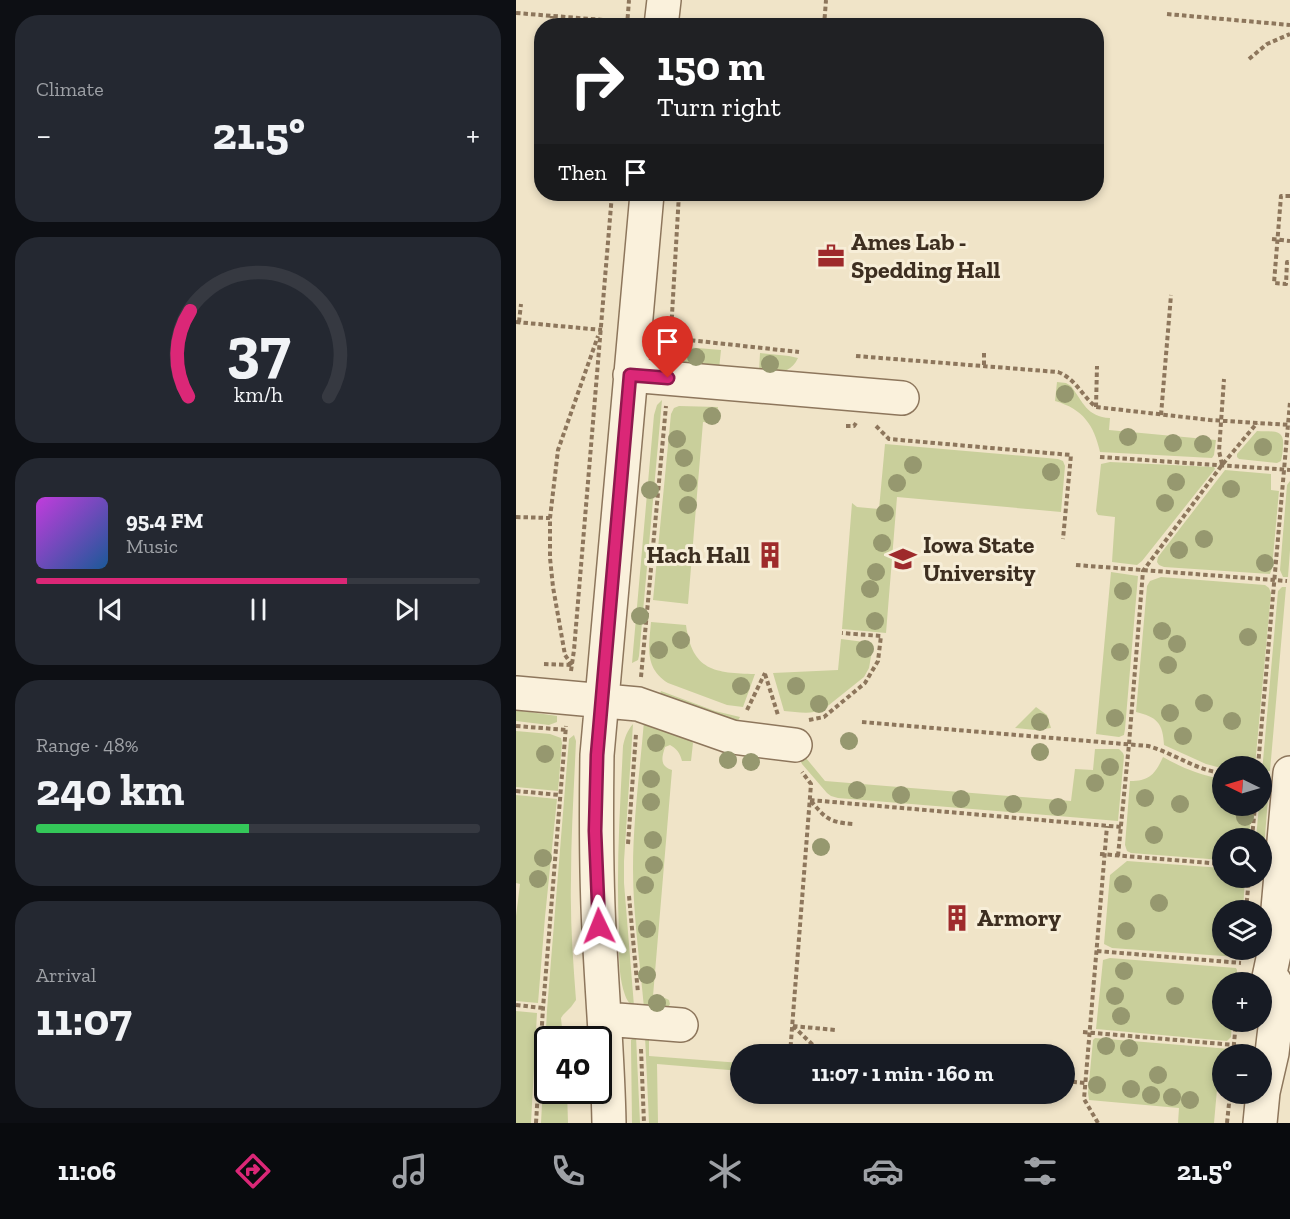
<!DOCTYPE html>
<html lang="en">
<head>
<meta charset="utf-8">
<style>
  body { margin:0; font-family:"Zilla Slab",serif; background:#242831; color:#f1f3f6; height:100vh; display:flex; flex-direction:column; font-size:22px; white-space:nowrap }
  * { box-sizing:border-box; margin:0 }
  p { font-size:20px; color:#9ea1a6 }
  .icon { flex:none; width:33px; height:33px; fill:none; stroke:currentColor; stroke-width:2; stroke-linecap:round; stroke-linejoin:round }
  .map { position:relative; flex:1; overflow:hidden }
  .sheet { display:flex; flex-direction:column; gap:15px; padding:15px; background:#0d0f14; width:516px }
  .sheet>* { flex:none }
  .top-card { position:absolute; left:18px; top:18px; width:570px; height:183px; border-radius:24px; box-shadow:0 3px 9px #0003; background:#202124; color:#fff; overflow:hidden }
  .needle { width:39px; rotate:275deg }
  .fabs { position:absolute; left:696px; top:756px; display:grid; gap:12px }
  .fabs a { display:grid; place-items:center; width:60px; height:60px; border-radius:50%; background:#171b24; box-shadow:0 3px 9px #0003; font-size:30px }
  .speed { position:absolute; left:18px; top:1026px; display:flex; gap:12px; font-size:30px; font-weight:700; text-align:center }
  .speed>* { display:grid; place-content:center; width:78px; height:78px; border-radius:50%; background:#171b24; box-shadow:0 3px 9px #0003; line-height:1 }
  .speed .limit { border:3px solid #111; border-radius:9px; background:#fff; color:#111 }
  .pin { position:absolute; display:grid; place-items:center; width:51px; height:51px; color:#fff; margin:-62px -26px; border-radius:50% 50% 50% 0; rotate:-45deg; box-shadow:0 0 6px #0007 }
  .pin .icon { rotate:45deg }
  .me { position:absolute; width:66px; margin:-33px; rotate:358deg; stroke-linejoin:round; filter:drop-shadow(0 0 4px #0008) }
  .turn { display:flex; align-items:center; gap:21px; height:126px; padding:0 24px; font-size:27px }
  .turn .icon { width:78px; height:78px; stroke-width:2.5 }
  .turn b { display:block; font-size:42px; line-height:51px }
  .then { display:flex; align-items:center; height:57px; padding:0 24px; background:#0003; gap:12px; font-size:22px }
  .big { font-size:45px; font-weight:700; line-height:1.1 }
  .sheet .card { flex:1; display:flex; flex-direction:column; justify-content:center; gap:9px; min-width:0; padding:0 21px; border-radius:24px; background:#242831 }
  .sheet .dial { align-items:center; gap:0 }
  .dial svg { height:156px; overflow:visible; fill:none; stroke:#363941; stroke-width:7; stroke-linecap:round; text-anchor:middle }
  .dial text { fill:#f1f3f6; stroke:none }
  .song { display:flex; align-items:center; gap:18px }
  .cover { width:72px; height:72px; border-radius:9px; background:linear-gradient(135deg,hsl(290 70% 55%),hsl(210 70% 35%)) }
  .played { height:6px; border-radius:3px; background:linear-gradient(90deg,#db2777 70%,#363941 70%) }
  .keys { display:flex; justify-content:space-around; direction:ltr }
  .heat { display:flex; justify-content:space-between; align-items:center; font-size:33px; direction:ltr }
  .charge { height:9px; border-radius:4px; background:linear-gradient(90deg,#34c759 48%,#363941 0) }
  .trip { position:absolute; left:214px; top:1044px; width:345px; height:60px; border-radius:30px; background:#171b24; box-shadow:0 3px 9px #0003; font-weight:700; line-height:60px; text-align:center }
  .tab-bar { display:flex; height:96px; justify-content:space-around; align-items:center; background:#090b0e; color:#9ea1a6 }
  .tab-bar .icon { width:42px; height:42px }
  .tab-bar .active { color:#db2777 }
  .tab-bar b { font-size:27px; color:#f1f3f6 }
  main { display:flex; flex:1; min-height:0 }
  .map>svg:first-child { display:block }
</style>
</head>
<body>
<main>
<section class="sheet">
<div class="card"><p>Climate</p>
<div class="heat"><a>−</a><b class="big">21.5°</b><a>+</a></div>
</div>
<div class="card dial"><svg viewBox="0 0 100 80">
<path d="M14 69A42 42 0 1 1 86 69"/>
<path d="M14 69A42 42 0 0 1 15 25" stroke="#db2777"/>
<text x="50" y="56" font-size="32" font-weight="700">37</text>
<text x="50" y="72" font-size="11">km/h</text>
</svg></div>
<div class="card">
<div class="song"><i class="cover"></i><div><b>95.4 FM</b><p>Music</p></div></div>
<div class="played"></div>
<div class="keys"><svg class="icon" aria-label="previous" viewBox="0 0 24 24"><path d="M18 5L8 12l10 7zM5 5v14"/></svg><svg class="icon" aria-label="pause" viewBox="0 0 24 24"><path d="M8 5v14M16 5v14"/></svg><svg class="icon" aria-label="next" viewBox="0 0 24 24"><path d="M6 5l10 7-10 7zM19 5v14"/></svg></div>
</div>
<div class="card"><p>Range · 48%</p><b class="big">240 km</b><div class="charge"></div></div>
<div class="card"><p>Arrival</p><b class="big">11:07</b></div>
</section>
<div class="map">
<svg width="774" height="1123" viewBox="0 0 774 1123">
  <rect width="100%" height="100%" fill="#f0e4c8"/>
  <!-- green -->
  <path fill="#c9cf9b" d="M158,346L205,350L203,369L156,365Z
    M244,353L273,356L282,358C274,375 259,373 243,372Z
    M541,382L550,383L555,386C567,402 571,417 594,418L593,430L700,440L698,455L696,458L584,452C578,425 567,409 539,401Z
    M146,400L123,656L122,660L116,663L138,415L141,405Z
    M163,406L202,407L200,423L187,422L172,604L137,600L155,414L158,408Z
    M741,431C755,432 769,428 767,446C767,451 766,456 765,461L761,463L723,459L721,457V454Z
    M369,444L542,459L547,461L549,466L545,512L381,497L370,633L326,629L336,503L341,507L363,509Z
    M594,462L698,467L699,469L626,561L621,565L596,562L599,517L582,515L580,511L585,464Z
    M709,470L755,474V490L763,491L756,568L754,574L648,567L643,565L641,562L642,557Z
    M774,481V550L772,577H767L764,570L771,485Z
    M595,572L622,576L609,729L608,735L603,737L580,734Z
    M645,577L749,585L753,588L755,593L739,766H706V768H705L690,764L648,745C647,723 641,717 620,712L631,586L634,581Z
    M766,587H770L754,771L746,772L762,591Z
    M135,622L170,625C176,671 199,673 239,674L227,707L211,705L152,683C128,668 133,646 135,622Z
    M325,639L356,643L357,645L353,668L348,677L308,709C295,715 282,712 268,711L257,673L322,670Z
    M145,691L199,711L224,717L221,722L143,696Z
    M520,707L531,715L535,728L519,730L499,728Z
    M0,710L41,716V722L33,725L0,721Z
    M128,721L173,738L177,743L175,761H166C164,753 161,749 154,745L149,747C146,757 143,766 156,770L137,996L149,998L153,1000L154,1004L152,1008H128C124,962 117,915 117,869C117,820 124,770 128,721Z
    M117,724L108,861V883L118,1006C113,1003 111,1001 109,995C102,976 103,952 103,931C100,869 104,808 107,746C109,737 111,731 117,724Z
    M0,731L34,734L45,738L46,743L42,791L0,787Z
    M58,735L60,741C58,787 55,834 55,880C54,920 57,960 60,1000L55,1007L47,1015L45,1018L47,1039L32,1040V1090L51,1091L52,1123H25L31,1010L53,739Z
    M579,749H603L607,753L608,756L602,821L322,798L315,796L311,793L286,764L283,758H290L309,781L555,801L559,769L577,770Z
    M647,757C667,768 683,775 706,779V806H736L733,838H706V860L615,853L611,851L609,845L614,781C634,781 639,774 647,757Z
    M746,783L753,785L747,862H746V838H740L743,806H746Z
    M0,795L41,799L29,917L22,1003L0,1001V916L4,884L0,883Z
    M611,861L706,868V878H729L727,910H706V950H723L721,957L596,948L588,944L594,875Z
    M594,958L720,968L721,970L720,982H706V1022H716L715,1037L711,1041L580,1029L587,960Z
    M0,1011L21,1013L15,1123H0Z
    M120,1036L124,1123H116L115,1045V1040Z
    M129,1036L133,1038V1056L225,1063V1071L141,1064L142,1123H133Z
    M579,1038L714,1049V1054H706V1067H703L698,1123H662L663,1108L573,1100L572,1093L577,1040Z"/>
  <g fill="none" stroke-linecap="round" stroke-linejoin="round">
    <defs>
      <path id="minor" d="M145,26L148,0
        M114,375L386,398
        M0,693L122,704L216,737L279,745
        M746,1010L758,954L774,773
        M89,1019L165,1025
        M93,1123C92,1065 87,1007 84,948C80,884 80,819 81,755L131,194
        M744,1123L747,1092L756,1053L758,1036L760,1020L759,982"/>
    </defs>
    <!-- minor casing -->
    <use href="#minor" stroke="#8d765c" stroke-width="36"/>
    <!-- path -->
    <path stroke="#8d765c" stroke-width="4" stroke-dasharray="4.5 3" stroke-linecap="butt" d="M0,13L112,22
      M651,14L774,25
      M35,26L36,16
      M111,26L113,0
      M308,26L310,0
      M733,59L751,44L774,34
      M774,196H765L758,283L770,284L771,262H774
      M756,239L774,241
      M0,322L86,330
      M3,322L5,304
      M145,337L283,352
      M154,349L163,194
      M340,356L542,372C560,379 566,396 580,407L694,420L774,425
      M468,365V353
      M580,407L581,366
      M645,415L655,295
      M330,426H338L340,423
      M360,426L373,439L555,455L547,539
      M584,457L774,470
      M706,464L703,451L708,379
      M0,517L34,518
      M560,565L771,581
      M28,664L56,665
      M56,665L49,655L37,587L34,558V518L42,450L82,336
      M55,671L58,650L96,194
      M249,674L262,715
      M125,677L150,406
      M231,710L249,673
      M293,720L308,717L349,683L362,661L365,636L326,633
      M346,722L632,746C658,753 679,770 706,773
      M0,726L51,730
      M742,766L774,402
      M0,791L44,795
      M294,800L605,827
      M295,801C310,819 313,822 337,824
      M736,838L739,806
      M112,844L120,734
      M584,854L706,864
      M602,856L613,744L627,571L706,465L741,423
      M113,896L122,993
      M730,910L733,878
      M581,951L725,963
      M0,1005L27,1008
      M277,1026L297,1045L311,1054
      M277,1026L319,1030
      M567,1032L718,1045
      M125,1049L128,1123
      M274,1054L295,784L286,772
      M717,1054L720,1022
      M549,1081L569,1083
      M20,1123L27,1008L50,726
      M582,1123L568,1099L591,826
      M711,1123L714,1094"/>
    <!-- minor -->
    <use href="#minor" stroke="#faf1dc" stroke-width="33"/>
  </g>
  <!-- trees -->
  <g fill="#96986f">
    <circle cx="180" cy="357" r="9"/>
    <circle cx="254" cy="364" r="9"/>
    <circle cx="549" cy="394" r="9"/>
    <circle cx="196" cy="416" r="9"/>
    <circle cx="612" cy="437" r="9"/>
    <circle cx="161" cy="439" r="9"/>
    <circle cx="657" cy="443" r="9"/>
    <circle cx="687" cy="444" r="9"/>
    <circle cx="747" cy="447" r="9"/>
    <circle cx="168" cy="458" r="9"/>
    <circle cx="397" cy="465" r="9"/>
    <circle cx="535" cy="472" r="9"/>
    <circle cx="660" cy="482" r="9"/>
    <circle cx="172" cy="483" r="9"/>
    <circle cx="381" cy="483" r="9"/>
    <circle cx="715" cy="489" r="9"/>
    <circle cx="134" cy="490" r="9"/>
    <circle cx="649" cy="503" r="9"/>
    <circle cx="172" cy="505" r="9"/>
    <circle cx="369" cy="513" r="9"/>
    <circle cx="688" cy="539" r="9"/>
    <circle cx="366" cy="543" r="9"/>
    <circle cx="663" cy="550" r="9"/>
    <circle cx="749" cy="563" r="9"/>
    <circle cx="360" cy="572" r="9"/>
    <circle cx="354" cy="589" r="9"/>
    <circle cx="607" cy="591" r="9"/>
    <circle cx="124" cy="616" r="9"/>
    <circle cx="359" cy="621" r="9"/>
    <circle cx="646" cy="631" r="9"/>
    <circle cx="732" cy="637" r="9"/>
    <circle cx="165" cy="640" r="9"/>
    <circle cx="661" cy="644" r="9"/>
    <circle cx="349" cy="649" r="9"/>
    <circle cx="143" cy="650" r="9"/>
    <circle cx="604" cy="652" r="9"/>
    <circle cx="652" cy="665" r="9"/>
    <circle cx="225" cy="686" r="9"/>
    <circle cx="280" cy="686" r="9"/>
    <circle cx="688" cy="703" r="9"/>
    <circle cx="303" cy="704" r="9"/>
    <circle cx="654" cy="713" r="9"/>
    <circle cx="599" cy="718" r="9"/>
    <circle cx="716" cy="721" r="9"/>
    <circle cx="524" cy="722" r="9"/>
    <circle cx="667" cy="736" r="9"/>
    <circle cx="333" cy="741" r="9"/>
    <circle cx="140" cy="743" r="9"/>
    <circle cx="524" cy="752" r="9"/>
    <circle cx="29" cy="754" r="9"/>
    <circle cx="212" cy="760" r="9"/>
    <circle cx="235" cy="762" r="9"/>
    <circle cx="594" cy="767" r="9"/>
    <circle cx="135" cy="779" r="9"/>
    <circle cx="579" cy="783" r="9"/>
    <circle cx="341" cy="790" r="9"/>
    <circle cx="385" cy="795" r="9"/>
    <circle cx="629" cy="798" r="9"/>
    <circle cx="445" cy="799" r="9"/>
    <circle cx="135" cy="802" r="9"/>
    <circle cx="497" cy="804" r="9"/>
    <circle cx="664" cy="804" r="9"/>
    <circle cx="542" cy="807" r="9"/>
    <circle cx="729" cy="817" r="9"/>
    <circle cx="638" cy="835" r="9"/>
    <circle cx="137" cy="840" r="9"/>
    <circle cx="305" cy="847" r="9"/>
    <circle cx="27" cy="858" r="9"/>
    <circle cx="138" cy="865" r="9"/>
    <circle cx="22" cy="879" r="9"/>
    <circle cx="607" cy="884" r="9"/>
    <circle cx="129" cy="885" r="9"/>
    <circle cx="643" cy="903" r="9"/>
    <circle cx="131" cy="929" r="9"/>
    <circle cx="610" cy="931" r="9"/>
    <circle cx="608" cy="971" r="9"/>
    <circle cx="131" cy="975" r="9"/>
    <circle cx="599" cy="996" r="9"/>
    <circle cx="659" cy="996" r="9"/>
    <circle cx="141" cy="1003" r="9"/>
    <circle cx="605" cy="1016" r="9"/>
    <circle cx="590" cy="1046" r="9"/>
    <circle cx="613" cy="1048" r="9"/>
    <circle cx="642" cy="1075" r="9"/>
    <circle cx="581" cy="1085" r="9"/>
    <circle cx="615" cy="1089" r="9"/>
    <circle cx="635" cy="1095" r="9"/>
    <circle cx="656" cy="1097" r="9"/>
    <circle cx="674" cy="1100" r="9"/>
  </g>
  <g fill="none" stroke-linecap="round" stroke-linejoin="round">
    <defs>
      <path id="route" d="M83,926L79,831L81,755L114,375L152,378"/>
    </defs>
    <!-- route casing -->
    <use href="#route" stroke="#8e194d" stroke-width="15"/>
    <!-- route -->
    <use href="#route" stroke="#db2777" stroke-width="10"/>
  </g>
  <!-- icons -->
  <defs>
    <symbol id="office-bare" viewBox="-9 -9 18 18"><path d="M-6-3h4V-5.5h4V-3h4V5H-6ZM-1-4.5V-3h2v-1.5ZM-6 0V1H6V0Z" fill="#9e2a2b" stroke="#f7eed8" stroke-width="2.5" paint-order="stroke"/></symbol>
    <symbol id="building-bare" viewBox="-9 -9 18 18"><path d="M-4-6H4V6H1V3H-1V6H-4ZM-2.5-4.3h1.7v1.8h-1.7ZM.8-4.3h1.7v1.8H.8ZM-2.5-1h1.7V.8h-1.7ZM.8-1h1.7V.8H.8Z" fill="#9e2a2b" stroke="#f7eed8" stroke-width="2.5" paint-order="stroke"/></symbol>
    <symbol id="university-bare" viewBox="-9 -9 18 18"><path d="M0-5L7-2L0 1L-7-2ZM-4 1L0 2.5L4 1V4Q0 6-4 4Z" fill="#9e2a2b" stroke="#f7eed8" stroke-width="2.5" paint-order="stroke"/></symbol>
  </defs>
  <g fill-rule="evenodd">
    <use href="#office-bare" x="296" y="237" width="38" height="38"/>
    <use href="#building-bare" x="235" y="536" width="38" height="38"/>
    <use href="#university-bare" x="368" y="540" width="38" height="38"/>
    <use href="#building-bare" x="422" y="899" width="38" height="38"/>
  </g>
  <g text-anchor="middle" stroke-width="6" stroke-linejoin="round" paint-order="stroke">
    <!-- poi labels -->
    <g font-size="24" font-weight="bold" fill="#3d2e20" stroke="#f7eed8" text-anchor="start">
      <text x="335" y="250">Ames Lab -<tspan x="335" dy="28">Spedding Hall</tspan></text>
      <text x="407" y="553">Iowa State<tspan x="407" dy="28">University</tspan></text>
      <text x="234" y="563" text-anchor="end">Hach Hall</text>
      <text x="461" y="926">Armory</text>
    </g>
  </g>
</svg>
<div class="fabs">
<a><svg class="needle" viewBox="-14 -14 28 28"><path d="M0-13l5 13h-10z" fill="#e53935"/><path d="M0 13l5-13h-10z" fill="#9ea1a6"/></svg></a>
<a><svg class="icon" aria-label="search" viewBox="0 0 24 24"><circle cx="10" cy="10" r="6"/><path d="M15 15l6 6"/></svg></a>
<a><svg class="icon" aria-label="layers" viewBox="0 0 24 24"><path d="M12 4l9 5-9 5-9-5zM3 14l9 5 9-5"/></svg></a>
<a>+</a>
<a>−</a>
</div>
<div class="speed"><div class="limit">40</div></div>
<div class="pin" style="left:152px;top:378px;background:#d93025"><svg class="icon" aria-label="arrive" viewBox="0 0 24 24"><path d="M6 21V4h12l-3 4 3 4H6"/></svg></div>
<svg class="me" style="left:83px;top:926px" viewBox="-20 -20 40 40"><path d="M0-17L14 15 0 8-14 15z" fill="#db2777" stroke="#fff" stroke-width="4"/></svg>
<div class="trip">11:07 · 1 min · 160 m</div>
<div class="top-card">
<div class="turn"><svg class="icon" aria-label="right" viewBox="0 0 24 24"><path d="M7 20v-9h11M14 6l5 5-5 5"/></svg><div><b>150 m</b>Turn right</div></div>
<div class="then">Then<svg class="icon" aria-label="arrive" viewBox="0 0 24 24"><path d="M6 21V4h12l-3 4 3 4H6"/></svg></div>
</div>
</div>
</main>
<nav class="tab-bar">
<b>11:06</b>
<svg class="icon active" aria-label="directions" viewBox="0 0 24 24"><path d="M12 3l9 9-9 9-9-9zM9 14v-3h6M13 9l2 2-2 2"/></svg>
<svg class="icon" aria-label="music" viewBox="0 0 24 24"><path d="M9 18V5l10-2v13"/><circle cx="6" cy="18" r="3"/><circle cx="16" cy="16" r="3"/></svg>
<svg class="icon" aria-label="phone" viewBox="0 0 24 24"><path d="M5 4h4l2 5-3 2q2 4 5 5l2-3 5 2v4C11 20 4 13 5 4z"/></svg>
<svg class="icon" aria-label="climate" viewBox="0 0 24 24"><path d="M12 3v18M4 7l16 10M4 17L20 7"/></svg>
<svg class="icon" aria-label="car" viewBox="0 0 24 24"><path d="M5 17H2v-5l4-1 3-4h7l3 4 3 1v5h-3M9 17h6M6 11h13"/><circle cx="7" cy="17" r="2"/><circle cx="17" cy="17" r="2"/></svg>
<svg class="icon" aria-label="filters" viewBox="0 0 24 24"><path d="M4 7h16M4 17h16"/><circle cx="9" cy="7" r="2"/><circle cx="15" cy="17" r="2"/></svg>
<b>21.5°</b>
</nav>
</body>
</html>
